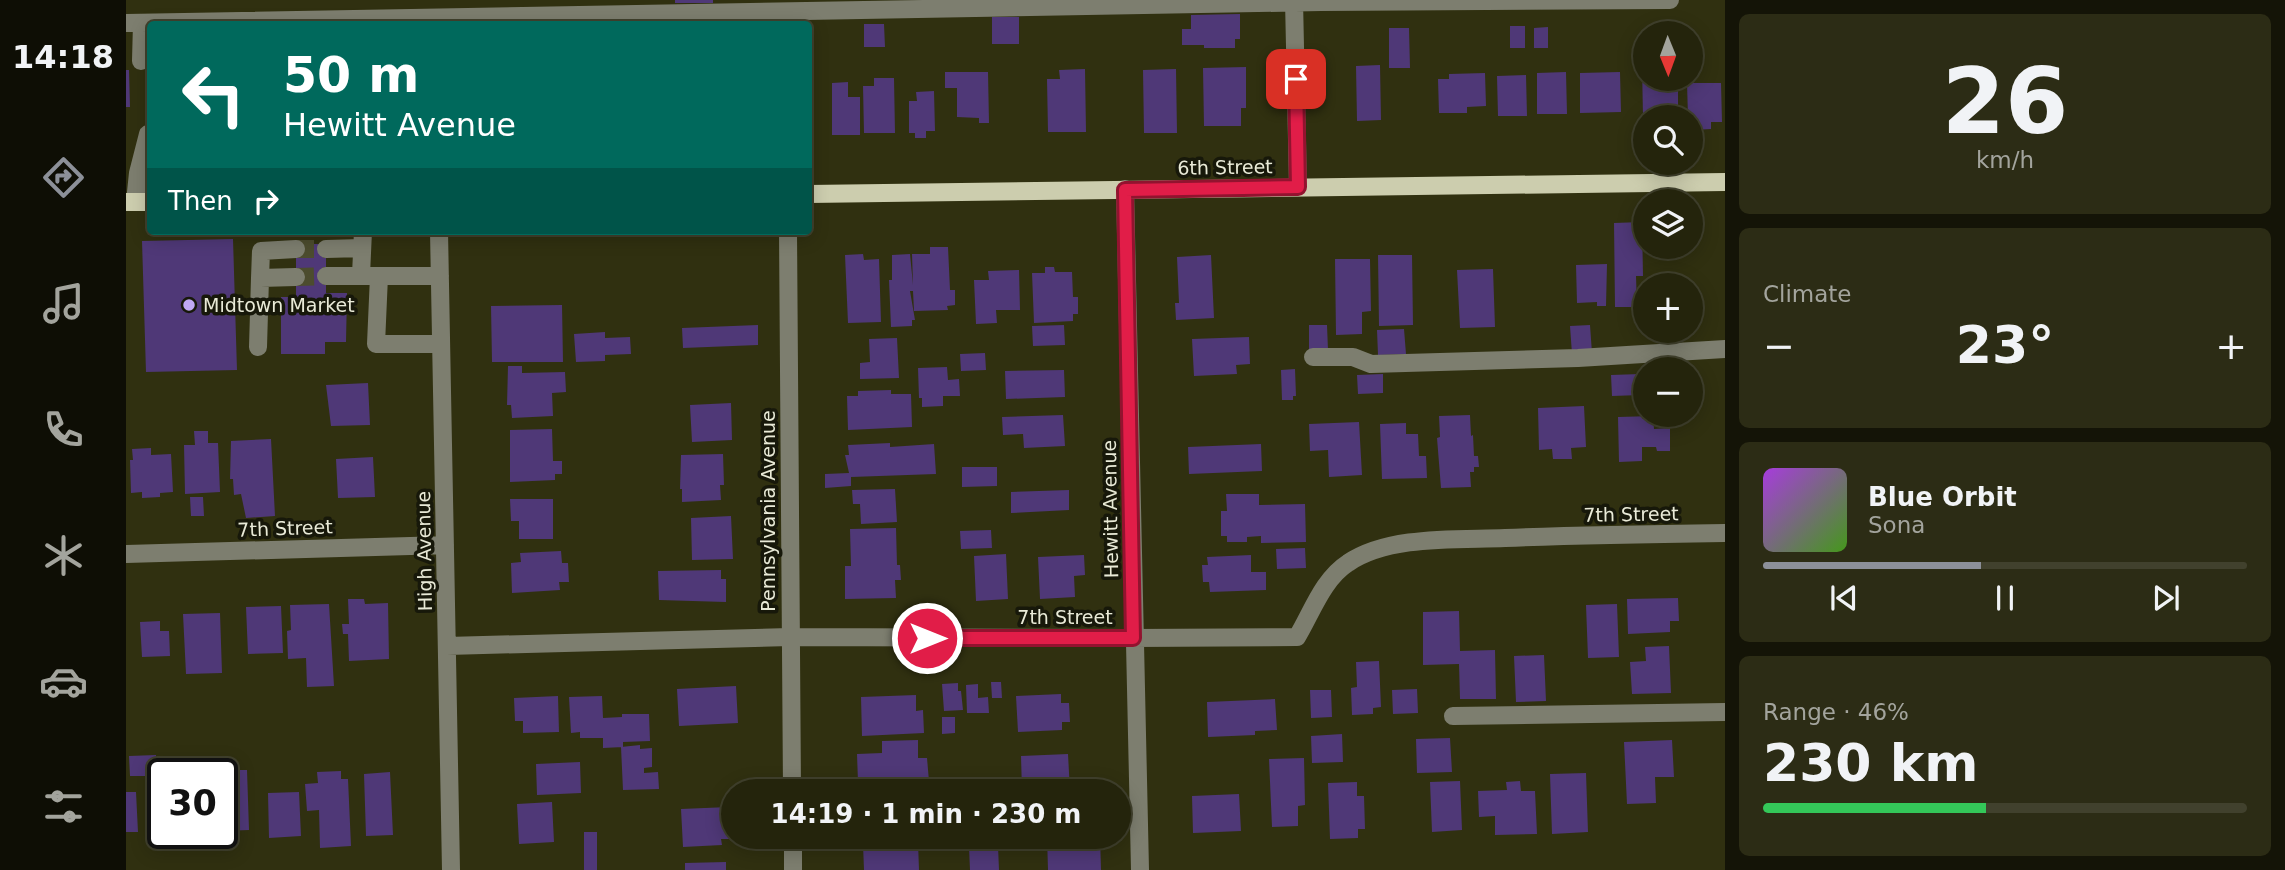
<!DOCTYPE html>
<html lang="en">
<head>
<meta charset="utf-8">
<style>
  body { margin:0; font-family:"DejaVu Sans",sans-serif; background:#2c2c15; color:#f1f3f6; height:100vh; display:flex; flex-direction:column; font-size:26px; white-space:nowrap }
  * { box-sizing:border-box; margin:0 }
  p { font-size:23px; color:#a3a49d }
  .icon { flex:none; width:38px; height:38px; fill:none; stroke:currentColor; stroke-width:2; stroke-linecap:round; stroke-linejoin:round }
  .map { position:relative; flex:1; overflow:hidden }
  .panel { display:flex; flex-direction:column; gap:14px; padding:14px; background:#141407; width:560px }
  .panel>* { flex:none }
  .guide { position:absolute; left:21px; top:21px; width:665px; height:214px; border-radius:7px; box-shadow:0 4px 18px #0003,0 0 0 2px #41412d; background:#00695c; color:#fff; overflow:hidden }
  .needle { width:46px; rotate:179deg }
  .buttons { position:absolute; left:1507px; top:21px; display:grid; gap:14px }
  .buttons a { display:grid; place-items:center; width:70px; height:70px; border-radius:50%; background:#24240c; box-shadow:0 4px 18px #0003,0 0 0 2px #41412d; font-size:35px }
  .speed { position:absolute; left:21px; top:758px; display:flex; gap:14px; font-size:35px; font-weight:700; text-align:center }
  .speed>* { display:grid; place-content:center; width:91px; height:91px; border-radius:50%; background:#24240c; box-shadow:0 4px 18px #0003,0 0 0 2px #41412d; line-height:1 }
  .speed .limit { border:4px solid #111; border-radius:10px; background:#fff; color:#111 }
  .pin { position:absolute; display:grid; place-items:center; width:60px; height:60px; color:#fff; margin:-30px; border-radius:14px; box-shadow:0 4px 10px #0006 }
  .me { position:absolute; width:77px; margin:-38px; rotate:90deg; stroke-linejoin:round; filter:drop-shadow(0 0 5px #0008) }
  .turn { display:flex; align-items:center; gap:24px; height:147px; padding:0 21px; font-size:32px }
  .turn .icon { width:91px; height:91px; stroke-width:2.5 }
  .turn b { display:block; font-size:49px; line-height:60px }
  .then { display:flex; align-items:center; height:66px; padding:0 21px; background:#0003; gap:14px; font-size:26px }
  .big { font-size:52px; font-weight:700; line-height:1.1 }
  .panel .widget { flex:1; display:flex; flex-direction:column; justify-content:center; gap:10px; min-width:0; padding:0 24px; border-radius:10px; background:#2c2c15 }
  .panel .dial { align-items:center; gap:0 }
  .dial b { font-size:91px; line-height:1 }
  .song { display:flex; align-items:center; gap:21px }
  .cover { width:84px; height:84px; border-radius:10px; background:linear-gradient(135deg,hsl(280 70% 55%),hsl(100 70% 35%)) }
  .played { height:7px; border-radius:4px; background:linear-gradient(90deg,#8c9099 45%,#41412d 45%) }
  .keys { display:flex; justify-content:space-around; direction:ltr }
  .heat { display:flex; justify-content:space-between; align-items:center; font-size:38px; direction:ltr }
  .charge { height:10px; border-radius:5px; background:linear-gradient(90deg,#34c759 46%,#41412d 0) }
  .trip { position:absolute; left:595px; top:779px; width:410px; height:70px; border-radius:35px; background:#24240c; box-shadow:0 4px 18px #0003,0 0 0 2px #41412d; font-weight:700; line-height:70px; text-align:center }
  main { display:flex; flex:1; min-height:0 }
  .tab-bar { display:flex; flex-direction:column; width:126px; justify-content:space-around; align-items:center; background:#0e0e05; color:#a3a49d }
  .tab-bar .icon { width:49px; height:49px }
  .tab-bar .selected { color:#8c9099 }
  .tab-bar b { font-size:32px; color:#f1f3f6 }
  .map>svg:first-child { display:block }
</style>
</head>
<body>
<main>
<nav class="tab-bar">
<b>14:18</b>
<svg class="icon selected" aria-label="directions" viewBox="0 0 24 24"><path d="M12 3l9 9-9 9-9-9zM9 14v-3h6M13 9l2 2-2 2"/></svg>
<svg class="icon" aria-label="music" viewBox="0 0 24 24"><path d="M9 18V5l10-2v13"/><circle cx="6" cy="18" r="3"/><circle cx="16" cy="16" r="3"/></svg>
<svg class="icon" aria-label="phone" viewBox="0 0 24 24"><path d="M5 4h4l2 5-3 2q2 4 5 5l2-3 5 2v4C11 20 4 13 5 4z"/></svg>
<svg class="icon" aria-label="climate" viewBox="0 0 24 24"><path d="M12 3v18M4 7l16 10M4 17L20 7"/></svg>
<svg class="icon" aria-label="car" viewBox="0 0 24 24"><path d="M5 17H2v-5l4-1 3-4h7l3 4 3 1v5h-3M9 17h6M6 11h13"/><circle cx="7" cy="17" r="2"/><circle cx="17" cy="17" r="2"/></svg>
<svg class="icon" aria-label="filters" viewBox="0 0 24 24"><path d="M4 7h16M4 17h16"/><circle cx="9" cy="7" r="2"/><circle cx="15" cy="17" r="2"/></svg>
</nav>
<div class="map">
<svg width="1599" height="870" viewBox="0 0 1599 870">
  <rect width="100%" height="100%" fill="#303010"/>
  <!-- building -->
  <path fill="#4f3877" d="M549,0H587V3H549Z
    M1114,14V39H1109V48H1078V45H1056V29H1065V15Z
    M866,17H893V44H866Z
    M738,24H758L759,47H738Z
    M1384,26H1399V48H1384Z
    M1422,27V48H1408V28Z
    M1263,28H1283L1284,68H1263Z
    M1254,65L1255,120L1231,121L1230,66Z
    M1516,66H1519V79H1552V117H1517Z
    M1120,67V108H1115V126H1078L1077,68Z
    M959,69L960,132H922L921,79H934L933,70Z
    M1050,69L1051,133H1018L1017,70Z
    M0,70H3L4,107H0Z
    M819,72H862L863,123H853V118L831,117V88H819Z
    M1440,72L1441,114H1411V73Z
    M1494,72L1495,112L1454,113V73Z
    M1359,73L1360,106L1341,107V113H1313L1312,79H1323V74Z
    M1400,75L1401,116H1372L1371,76Z
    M748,78H768L769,133H738L737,86H748Z
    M722,82V97H734V135H706V83Z
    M1561,83H1595L1596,122H1585V129L1568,130V121H1564V117H1562Z
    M808,91L809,131H800V138H789V133H783V101H791L790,92Z
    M1516,222L1517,276H1510L1511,307H1489L1488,223Z
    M107,239L111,370L20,372L16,241Z
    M170,244H200V293H221L220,342H199V354H155V297H170Z
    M804,247H822L824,290H829V305L821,306L822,310L788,311L787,291H784L789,320H786V326L765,327L763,280H766V255L784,254L787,285L786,254H804Z
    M737,254L738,260L753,259L755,322L722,323L719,255Z
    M1085,255L1088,318L1050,320L1049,303H1053L1051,257Z
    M1252,255H1286L1287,325L1253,326Z
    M1209,259H1244L1245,311L1236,312V334L1210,335Z
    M1481,264L1480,306H1471V302L1451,303L1450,265Z
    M919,267H928L929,272H946L947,297H952V314H947V321L908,323L906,273H919Z
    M1367,269L1369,327L1334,328L1331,270Z
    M893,270L894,310H870L871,323L850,324L848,280H863L862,271Z
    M436,305L437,362H366L365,306Z
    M632,325V345L557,348L556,328Z
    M938,325L939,345L907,346L906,326Z
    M1183,325H1201L1202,350L1183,351Z
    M1464,325L1466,353L1446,354L1444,326Z
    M1278,329L1280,354L1252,355L1251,330Z
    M479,332V338L504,337L505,354L479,355V361L450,362L448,334Z
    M1123,337L1124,364L1110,365L1111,374L1068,376L1066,339Z
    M771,338L773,378L734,379V363L744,362L743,339Z
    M859,353L860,370L835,371L834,354Z
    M382,366H396V373L439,372L440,392L426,393L427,416L386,418L385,405H381Z
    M821,367L822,380L833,379L834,396H817V406L796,407V398H793L792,368Z
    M1169,369L1170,396H1167V400H1156L1155,370Z
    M938,370L939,397L880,399L879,371Z
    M1257,374V393L1232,394L1231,375Z
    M1514,374L1515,395L1486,396L1485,375Z
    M242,383L244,425L205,426L200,385Z
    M765,390V394H785L786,427L722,430L721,396H732V391Z
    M605,403L606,440L566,442L564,405Z
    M1458,406L1460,447L1445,448L1446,459H1427L1426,449L1413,450L1412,408Z
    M937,415L939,446L898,448L897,434L877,435L876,417Z
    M1344,415L1345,436L1347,435L1348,456H1352L1353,467H1348V472H1344L1345,487L1315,488L1311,438L1314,437L1313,416Z
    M1527,416L1528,429L1544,428V451H1531L1530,447H1516V461L1493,462L1492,417Z
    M1233,422L1236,475L1203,477L1202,450L1184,451L1183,424Z
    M1280,423V434H1292L1293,456H1300L1301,478L1256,479L1254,424Z
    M426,429L427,461H436V474H429V480L384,482V430Z
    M68,431H82V443H92L94,492L59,494L58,445H69Z
    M145,439L149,516L120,518L115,494L108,495L107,479H104L105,441Z
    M764,443V447L808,444L810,474L725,477V486L699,488V474L723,473L719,455H723L722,445Z
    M1135,444L1136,471L1063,474L1062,447Z
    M25,448V455L45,454L47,492L34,493V497L16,498V492L5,493L4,460H7L6,449Z
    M597,454L598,485H594L595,500L556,502V489H554L555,455Z
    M247,457L249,497L212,498L210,459Z
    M836,467H871V486L836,487Z
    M769,489L771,522L735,524L734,504H727L726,490Z
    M943,490V510L885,513V492Z
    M1100,494H1133V505L1179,504L1180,542L1135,543V536L1121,537V542H1101V536H1095V511H1101Z
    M64,497H77L78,516H65Z
    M384,499H427V539H393V521H385Z
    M605,516L607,559L566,560L565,518Z
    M770,528L771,565H774L775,580H769L770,598L719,599V566H725L724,529Z
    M865,530L866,548L835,549L834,531Z
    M1179,548L1180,568L1151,569L1150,549Z
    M435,551L436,563H442L443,582H433L434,590L386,593L385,563L395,562L394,553Z
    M880,554L882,599L850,601L848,556Z
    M958,555L959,575L948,576L949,597L914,599L912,557Z
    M1125,555V572H1140V590L1084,592L1083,582H1077L1076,565H1082L1081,557Z
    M595,570V579H600V602L533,600L532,571Z
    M1552,598L1553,621H1544V632L1502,634L1501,599Z
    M222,599H238L239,604L262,603L263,659L223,661L222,634H217L216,624H223Z
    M203,604L208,686L181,687L180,658L162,659L161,631L165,630L164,605Z
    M1491,604L1493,657L1462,658L1460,605Z
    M155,606L157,653L122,654L120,607Z
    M1333,611L1334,651L1369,650L1370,699H1334L1333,664L1297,665V612Z
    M94,613L96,673L60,674L57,614Z
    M34,621V631H43L44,656L16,657L14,622Z
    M1543,646L1545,693L1506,694L1504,662L1520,661L1519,647Z
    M1418,655L1420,701L1390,702L1388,656Z
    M1253,661L1255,707L1247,708V714L1226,715L1225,688L1231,687L1230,662Z
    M865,682H875L876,698H866Z
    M832,683V691H835L837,710L818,711L816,684Z
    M852,684V698L862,697L863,713H841L840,685Z
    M610,686L612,723L553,726L551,689Z
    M1291,689L1292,713L1267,714L1266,690Z
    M1184,690H1205L1206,717L1185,718Z
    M935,694V703H943L944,722H936V730L892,732L890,696Z
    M790,695V711L797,710L798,733L736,736L735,697Z
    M432,696L433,732L397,733V721H389L388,698Z
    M476,696L477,718L496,717V714H523L524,741L497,742V747L477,748V738H454V732L445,733L443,697Z
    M1149,699L1151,730L1129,731V735L1082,737L1081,702Z
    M816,717H829V733L816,734Z
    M1216,734L1217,762L1186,763L1185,736Z
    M1324,738L1326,772L1291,773L1290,739Z
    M792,740V758H801L803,781L788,782L789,787L743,788V782H732L731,754L756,753V741Z
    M1546,740L1548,777H1529L1530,803L1501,804L1498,742Z
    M514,745V749L526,748V767L518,768V773L532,772L533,789L497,790L495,747Z
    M942,754L944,791H896L895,756Z
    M30,755L31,776L37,775V830H29L27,776H4L3,756Z
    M1178,758L1179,805L1172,806V826L1146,827L1143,759Z
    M105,762V770H121L123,830L96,831V774H81V763Z
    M454,762L455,793L411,795L410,764Z
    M215,771V779H222L225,846L194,848L193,810L181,811L179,784L192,783L191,772Z
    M264,772L267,835L240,836L238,774Z
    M1460,773L1462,832L1426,834L1424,774Z
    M1334,781L1336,830L1306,832L1304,782Z
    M1394,781L1395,791H1409L1411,834L1369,835V816L1353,817L1352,791L1381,790L1380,782Z
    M1231,782V796H1238L1239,829H1232V838L1204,839L1202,783Z
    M0,792H10L12,832H0Z
    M173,792L175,836L143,838L142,793Z
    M1113,794L1115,831L1067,833L1066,796Z
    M426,802L428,842L393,844L391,804Z
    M603,807L604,839H595L596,845L557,847L555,809Z
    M458,832H471V870H458Z
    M841,836H867V840L841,841Z
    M921,836H974L975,870H922Z
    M792,842L793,870H738L737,844Z
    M872,846L873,870H844L843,847Z
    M600,862V870H559V863Z"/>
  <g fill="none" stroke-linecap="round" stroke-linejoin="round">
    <!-- minor-tunnel -->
    <path stroke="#4c4c2e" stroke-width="18" stroke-dasharray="18 9" stroke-linecap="butt" d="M170,249H200
      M170,277L200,276"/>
    <!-- minor -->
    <path stroke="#7d7e6f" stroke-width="18" d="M1168,0L1172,187
      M0,23L1195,2L1544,0
      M15,61L16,23
      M999,189L1014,870
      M9,202L12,173L22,134
      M313,231L325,870
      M662,231L666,791
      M170,249L135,251L134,278L170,277
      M200,249L236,248
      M235,275L237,231
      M200,276H253
      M314,276H253L250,344H315
      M132,347L134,278
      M1187,357H1227L1245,364L1452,358L1599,349
      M0,554L319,545
      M321,646L664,637L1007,638L1171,637C1186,612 1197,579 1222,563C1263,535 1332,540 1379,538C1453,535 1526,534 1599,533
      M1327,716L1599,712
      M667,836V870"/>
    <!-- major -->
    <path stroke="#cccdae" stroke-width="18" d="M682,194L1599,182
      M0,202H24"/>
  </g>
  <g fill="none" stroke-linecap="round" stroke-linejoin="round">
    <defs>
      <path id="route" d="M801,638H1007L999,190L1172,187L1170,79"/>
    </defs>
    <!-- route casing -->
    <use href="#route" stroke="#92132f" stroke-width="18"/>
    <!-- route -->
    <use href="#route" stroke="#e11d48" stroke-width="12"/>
  </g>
  <!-- markers -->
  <circle fill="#c0a8f4" stroke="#17180a" stroke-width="2.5" cx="63" cy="305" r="7"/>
  <g text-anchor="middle" stroke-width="7" stroke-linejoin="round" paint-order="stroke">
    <!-- street labels -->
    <g font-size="19" fill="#e9ead7" stroke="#17180a">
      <text transform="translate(1099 167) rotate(-1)" y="7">6th Street</text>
      <text transform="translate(984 509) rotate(-91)" y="7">Hewitt Avenue</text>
      <text transform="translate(642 511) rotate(-90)" y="7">Pennsylvania Avenue</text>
      <text transform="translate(1505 514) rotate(-1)" y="7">7th Street</text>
      <text transform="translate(159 528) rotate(-2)" y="7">7th Street</text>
      <text transform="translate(298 551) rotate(-91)" y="7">High Avenue</text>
      <text x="939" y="624">7th Street</text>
    </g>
    <!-- poi labels -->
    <g font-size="19" fill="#e9ead7" stroke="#17180a" text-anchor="start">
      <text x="77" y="312">Midtown Market</text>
    </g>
  </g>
</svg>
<div class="buttons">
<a><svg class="needle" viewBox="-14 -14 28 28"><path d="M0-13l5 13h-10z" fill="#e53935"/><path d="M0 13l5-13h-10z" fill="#a3a49d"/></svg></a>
<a><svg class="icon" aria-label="search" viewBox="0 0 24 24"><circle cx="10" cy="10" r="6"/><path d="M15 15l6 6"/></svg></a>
<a><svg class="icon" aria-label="layers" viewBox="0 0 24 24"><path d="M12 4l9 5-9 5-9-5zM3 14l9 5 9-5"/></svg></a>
<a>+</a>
<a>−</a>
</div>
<div class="speed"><div class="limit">30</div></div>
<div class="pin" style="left:1170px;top:79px;background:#d93025"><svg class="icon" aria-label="arrive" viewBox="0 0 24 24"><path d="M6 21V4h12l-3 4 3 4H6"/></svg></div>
<svg class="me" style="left:801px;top:638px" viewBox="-20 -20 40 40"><circle r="17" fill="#e11d48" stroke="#fff" stroke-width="3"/><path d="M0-11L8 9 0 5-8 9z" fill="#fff"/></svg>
<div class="trip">14:19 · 1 min · 230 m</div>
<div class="guide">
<div class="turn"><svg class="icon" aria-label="left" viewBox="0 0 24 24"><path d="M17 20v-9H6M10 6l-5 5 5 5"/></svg><div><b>50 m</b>Hewitt Avenue</div></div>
<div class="then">Then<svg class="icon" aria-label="right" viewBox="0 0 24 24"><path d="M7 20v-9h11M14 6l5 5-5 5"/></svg></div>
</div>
</div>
<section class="panel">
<div class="widget dial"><b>26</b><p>km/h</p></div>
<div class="widget"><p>Climate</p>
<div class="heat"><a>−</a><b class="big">23°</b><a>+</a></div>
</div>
<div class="widget">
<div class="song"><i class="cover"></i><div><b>Blue Orbit</b><p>Sona</p></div></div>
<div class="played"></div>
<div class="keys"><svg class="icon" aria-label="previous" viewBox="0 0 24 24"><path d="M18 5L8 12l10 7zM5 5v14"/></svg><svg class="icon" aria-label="pause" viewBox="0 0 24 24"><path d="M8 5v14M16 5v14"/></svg><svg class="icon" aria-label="next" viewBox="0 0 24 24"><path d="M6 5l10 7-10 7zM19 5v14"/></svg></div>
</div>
<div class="widget"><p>Range · 46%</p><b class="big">230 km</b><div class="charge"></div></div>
</section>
</main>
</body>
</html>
